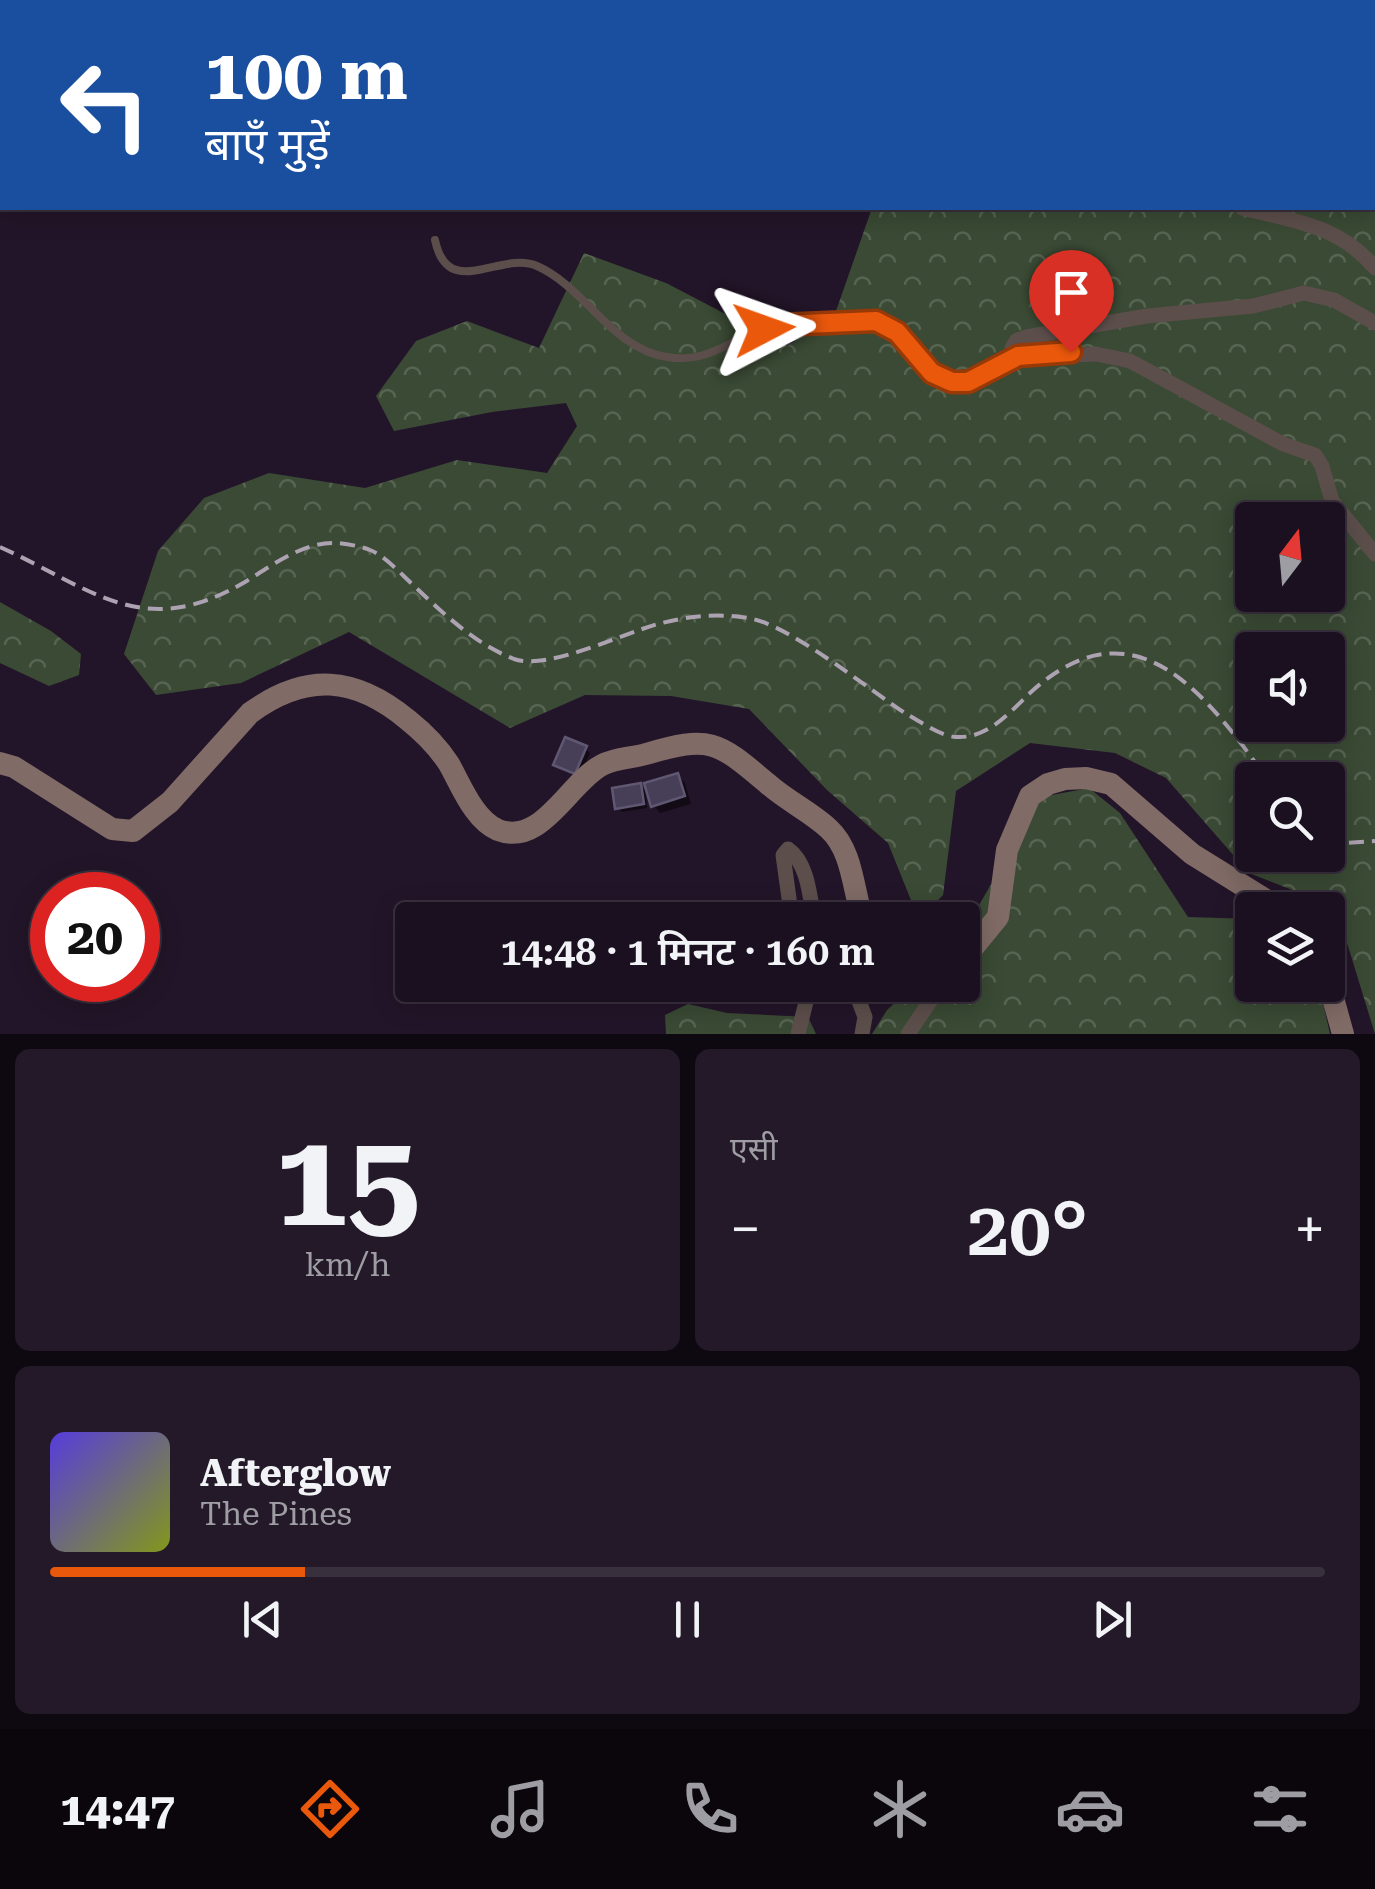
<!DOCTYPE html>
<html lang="hi">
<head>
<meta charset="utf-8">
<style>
  body { margin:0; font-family:"Roboto Serif","Noto Sans Devanagari",serif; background:#231928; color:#f1f3f6; height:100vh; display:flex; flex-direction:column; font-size:38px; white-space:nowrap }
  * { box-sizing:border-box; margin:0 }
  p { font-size:32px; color:#9f9da4 }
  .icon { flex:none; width:55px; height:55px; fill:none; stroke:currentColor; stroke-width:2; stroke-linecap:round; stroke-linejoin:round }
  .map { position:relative; height:1034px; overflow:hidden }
  .side { display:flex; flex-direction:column; gap:15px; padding:15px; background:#0e0911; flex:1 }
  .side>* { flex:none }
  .guide { position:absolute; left:0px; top:0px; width:1375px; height:210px; box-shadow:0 5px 25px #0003,0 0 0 2px #38303d; background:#1a4fa0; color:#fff; overflow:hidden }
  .needle { width:65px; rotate:16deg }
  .fabs { position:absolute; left:1235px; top:502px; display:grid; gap:20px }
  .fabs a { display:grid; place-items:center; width:110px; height:110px; border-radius:10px; background:#1a101f; box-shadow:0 5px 25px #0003,0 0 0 2px #38303d; font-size:50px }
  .speed { position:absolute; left:30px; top:872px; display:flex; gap:20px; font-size:50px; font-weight:700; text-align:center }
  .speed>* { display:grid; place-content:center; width:130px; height:130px; border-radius:50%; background:#1a101f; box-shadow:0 5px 25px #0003,0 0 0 2px #38303d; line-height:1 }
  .speed .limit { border:15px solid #d22; background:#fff; color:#111 }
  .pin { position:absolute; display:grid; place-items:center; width:85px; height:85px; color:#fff; margin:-102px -42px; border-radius:50% 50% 50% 0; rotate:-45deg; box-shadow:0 0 10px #0007 }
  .pin .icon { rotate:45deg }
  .me { position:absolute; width:110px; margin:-55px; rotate:86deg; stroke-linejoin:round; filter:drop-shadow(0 0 8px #0008) }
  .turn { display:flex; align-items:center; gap:35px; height:210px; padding:0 40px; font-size:45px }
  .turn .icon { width:130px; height:130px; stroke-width:2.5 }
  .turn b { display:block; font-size:70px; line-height:85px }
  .big { font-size:75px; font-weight:600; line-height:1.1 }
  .side .card { flex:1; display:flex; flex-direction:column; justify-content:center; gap:15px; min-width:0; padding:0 35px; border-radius:15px; background:#231928 }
  .side .dial { align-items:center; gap:0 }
  .dial b { font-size:130px; line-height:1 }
  .song { display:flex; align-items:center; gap:30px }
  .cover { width:120px; height:120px; border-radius:15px; background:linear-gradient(135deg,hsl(250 70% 55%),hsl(70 70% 35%)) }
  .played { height:10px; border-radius:5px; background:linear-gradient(90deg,#ea580c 20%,#38303d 20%) }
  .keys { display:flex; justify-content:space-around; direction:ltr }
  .heat { display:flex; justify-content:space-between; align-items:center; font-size:55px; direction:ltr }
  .side .tiles { flex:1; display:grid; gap:15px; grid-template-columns:1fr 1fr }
  .card:last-child { grid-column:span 2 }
  .trip { position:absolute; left:395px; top:902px; width:585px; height:100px; border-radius:10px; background:#1a101f; box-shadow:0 5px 25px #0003,0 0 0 2px #38303d; font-weight:600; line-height:100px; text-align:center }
  .menu { display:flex; height:160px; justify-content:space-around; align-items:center; background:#0a060c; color:#9f9da4 }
  .menu .icon { width:70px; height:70px }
  .menu .active { color:#ea580c }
  .menu b { font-size:45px; color:#f1f3f6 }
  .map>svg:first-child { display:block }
</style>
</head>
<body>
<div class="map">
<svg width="1375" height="1034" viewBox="0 0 1375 1034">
  <defs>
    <pattern id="forest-crowns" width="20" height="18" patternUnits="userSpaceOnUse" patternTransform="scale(2.5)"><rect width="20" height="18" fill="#3a4a34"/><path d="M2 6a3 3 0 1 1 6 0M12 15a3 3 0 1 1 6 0" fill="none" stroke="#576452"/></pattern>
  </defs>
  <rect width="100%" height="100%" fill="#231529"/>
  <!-- forest -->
  <path fill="url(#forest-crowns)" fill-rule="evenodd" d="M1217,0H1375V1034L1336,907L1249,873L1166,778L1115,753L1030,743L956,791L943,895L919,920L888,843L827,790L749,709L671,696L585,695L510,728L349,632L241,683L156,695L124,654L158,551L204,498L269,473L365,488L457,460L547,473L577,426L566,403L492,412L394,431L376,396L416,341L467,321L539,348L584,253L666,283L787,346L835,314L872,208H1372V2H1217ZM1252,520H1328V595H1252ZM1252,650H1328V725H1252ZM1252,780H1328V855H1252Z
    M0,602L51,631L81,654L79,675L49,686L0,663Z
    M1089,788L1120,813L1188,917L1252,919V985H1319L1330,1034H872L887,1010L914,985H962L963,933L1005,860L1036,798Z
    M688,1004L727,1013L808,1017L816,1034H666L665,1015Z"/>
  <!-- shadow -->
  <path fill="#0007" d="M585,748L590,753L580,777L556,764Z
    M677,775L685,783L691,804L660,813L653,805Z
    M640,786L645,790L647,808L622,812L618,808Z"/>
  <!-- building -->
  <path fill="#473f58" stroke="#605872" stroke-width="2.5" d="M565,737L587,746L575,774L553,765Z
    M678,773L685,796L651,807L644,783Z
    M641,783L644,804L615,809L612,788Z"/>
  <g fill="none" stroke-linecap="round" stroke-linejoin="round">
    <!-- lane -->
    <path stroke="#5c4e4b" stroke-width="8" d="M435,240C448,302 501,250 537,266C585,287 612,349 667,357C705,364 727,342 760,331C779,324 794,327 813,325C835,324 860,314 881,323C908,335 919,364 942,380L967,382L1016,357"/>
    <!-- street -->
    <path stroke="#5c4e4b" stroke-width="15" d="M1185,2L1188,0
      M1304,2L1307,0
      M1370,2V0
      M1242,208C1294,221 1339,225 1375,268
      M1375,323L1334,300L1304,293L1253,306L1147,316L1026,337L1017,340L1012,348L1015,354L1023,357L1096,354L1130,361L1283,444L1315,455L1322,466L1332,501L1375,554
      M792,920L783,855L788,849C808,863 810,897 814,920
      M853,985L865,1017L862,1034
      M798,1034L807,998L805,985
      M908,1034L941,985"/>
    <!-- secondary -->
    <path stroke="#806b66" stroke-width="22" d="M0,763L14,767L112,829L133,831L170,802L250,713C306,672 355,676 408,720C423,732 438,747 449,764C461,785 474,820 498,830C542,847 569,782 602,765C615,758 632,758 646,754C711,735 717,741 768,784C787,801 811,812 829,829C853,851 853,891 863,920
      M962,961L998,917L1007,850L1030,796L1048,784L1065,779L1086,778L1111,784L1192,854L1282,910
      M1328,980L1343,1034"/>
    <!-- rail -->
    <path stroke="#ada2b2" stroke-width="4" stroke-dasharray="15 8" stroke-linecap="butt" d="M0,547C93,589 142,642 245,582C271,566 301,543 333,543C343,543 361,546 370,550C385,556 400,573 411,583C442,612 473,643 514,659C547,671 624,633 658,624C688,616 717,613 748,618C789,624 869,690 908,715C921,722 941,736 956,737C988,739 1010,712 1031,692C1136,597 1208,697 1268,780
      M1328,834L1347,843L1375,841"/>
  </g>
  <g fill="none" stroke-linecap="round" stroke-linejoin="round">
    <defs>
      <path id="route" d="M764,329L780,325L876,321L897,332L932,373L952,382H968L1018,356L1071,352"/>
    </defs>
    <!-- route casing -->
    <use href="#route" stroke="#983908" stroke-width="25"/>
    <!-- route -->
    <use href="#route" stroke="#ea580c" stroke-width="18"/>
  </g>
</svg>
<div class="fabs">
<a><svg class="needle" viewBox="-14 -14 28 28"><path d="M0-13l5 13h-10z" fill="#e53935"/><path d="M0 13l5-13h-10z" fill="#9f9da4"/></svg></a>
<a><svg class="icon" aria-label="sound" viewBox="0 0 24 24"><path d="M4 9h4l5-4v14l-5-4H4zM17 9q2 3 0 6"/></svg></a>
<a><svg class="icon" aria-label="search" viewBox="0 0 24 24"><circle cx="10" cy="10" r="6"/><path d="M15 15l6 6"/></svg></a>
<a><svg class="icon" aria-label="layers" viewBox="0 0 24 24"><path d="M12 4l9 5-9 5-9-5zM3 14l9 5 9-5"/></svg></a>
</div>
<div class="speed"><div class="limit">20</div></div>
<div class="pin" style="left:1071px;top:352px;background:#d93025"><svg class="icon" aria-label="arrive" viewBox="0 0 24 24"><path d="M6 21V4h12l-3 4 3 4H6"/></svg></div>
<svg class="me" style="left:764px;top:329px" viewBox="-20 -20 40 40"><path d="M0-17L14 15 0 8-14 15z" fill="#ea580c" stroke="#fff" stroke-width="4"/></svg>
<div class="trip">14:48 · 1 मिनट · 160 m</div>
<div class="guide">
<div class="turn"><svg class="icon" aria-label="left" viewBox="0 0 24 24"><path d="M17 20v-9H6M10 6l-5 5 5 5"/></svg><div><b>100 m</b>बाएँ मुड़ें</div></div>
</div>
</div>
<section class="side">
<div class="tiles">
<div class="card dial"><b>15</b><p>km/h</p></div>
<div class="card"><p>एसी</p>
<div class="heat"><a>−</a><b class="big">20°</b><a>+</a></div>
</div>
<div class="card">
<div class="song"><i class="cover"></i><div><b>Afterglow</b><p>The Pines</p></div></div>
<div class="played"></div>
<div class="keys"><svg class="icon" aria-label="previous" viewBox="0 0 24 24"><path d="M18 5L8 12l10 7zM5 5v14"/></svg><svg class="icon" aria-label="pause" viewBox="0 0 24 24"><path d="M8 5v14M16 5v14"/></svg><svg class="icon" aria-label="next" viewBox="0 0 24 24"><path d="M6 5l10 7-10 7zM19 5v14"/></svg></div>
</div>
</div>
</section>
<nav class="menu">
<b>14:47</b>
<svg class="icon active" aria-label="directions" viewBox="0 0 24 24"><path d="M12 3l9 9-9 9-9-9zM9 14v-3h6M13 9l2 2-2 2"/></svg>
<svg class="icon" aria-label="music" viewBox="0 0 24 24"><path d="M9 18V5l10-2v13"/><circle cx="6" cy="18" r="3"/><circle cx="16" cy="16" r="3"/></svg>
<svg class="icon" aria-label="phone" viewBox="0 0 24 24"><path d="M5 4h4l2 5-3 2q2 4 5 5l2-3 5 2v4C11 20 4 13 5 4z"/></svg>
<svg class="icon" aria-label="climate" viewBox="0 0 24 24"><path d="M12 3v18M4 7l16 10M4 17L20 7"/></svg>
<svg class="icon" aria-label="car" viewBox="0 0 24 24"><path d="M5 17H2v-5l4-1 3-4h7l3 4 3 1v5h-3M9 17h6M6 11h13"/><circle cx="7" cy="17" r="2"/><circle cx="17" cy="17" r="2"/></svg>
<svg class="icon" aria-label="filters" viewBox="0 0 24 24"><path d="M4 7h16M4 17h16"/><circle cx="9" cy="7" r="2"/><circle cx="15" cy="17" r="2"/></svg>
</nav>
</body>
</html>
